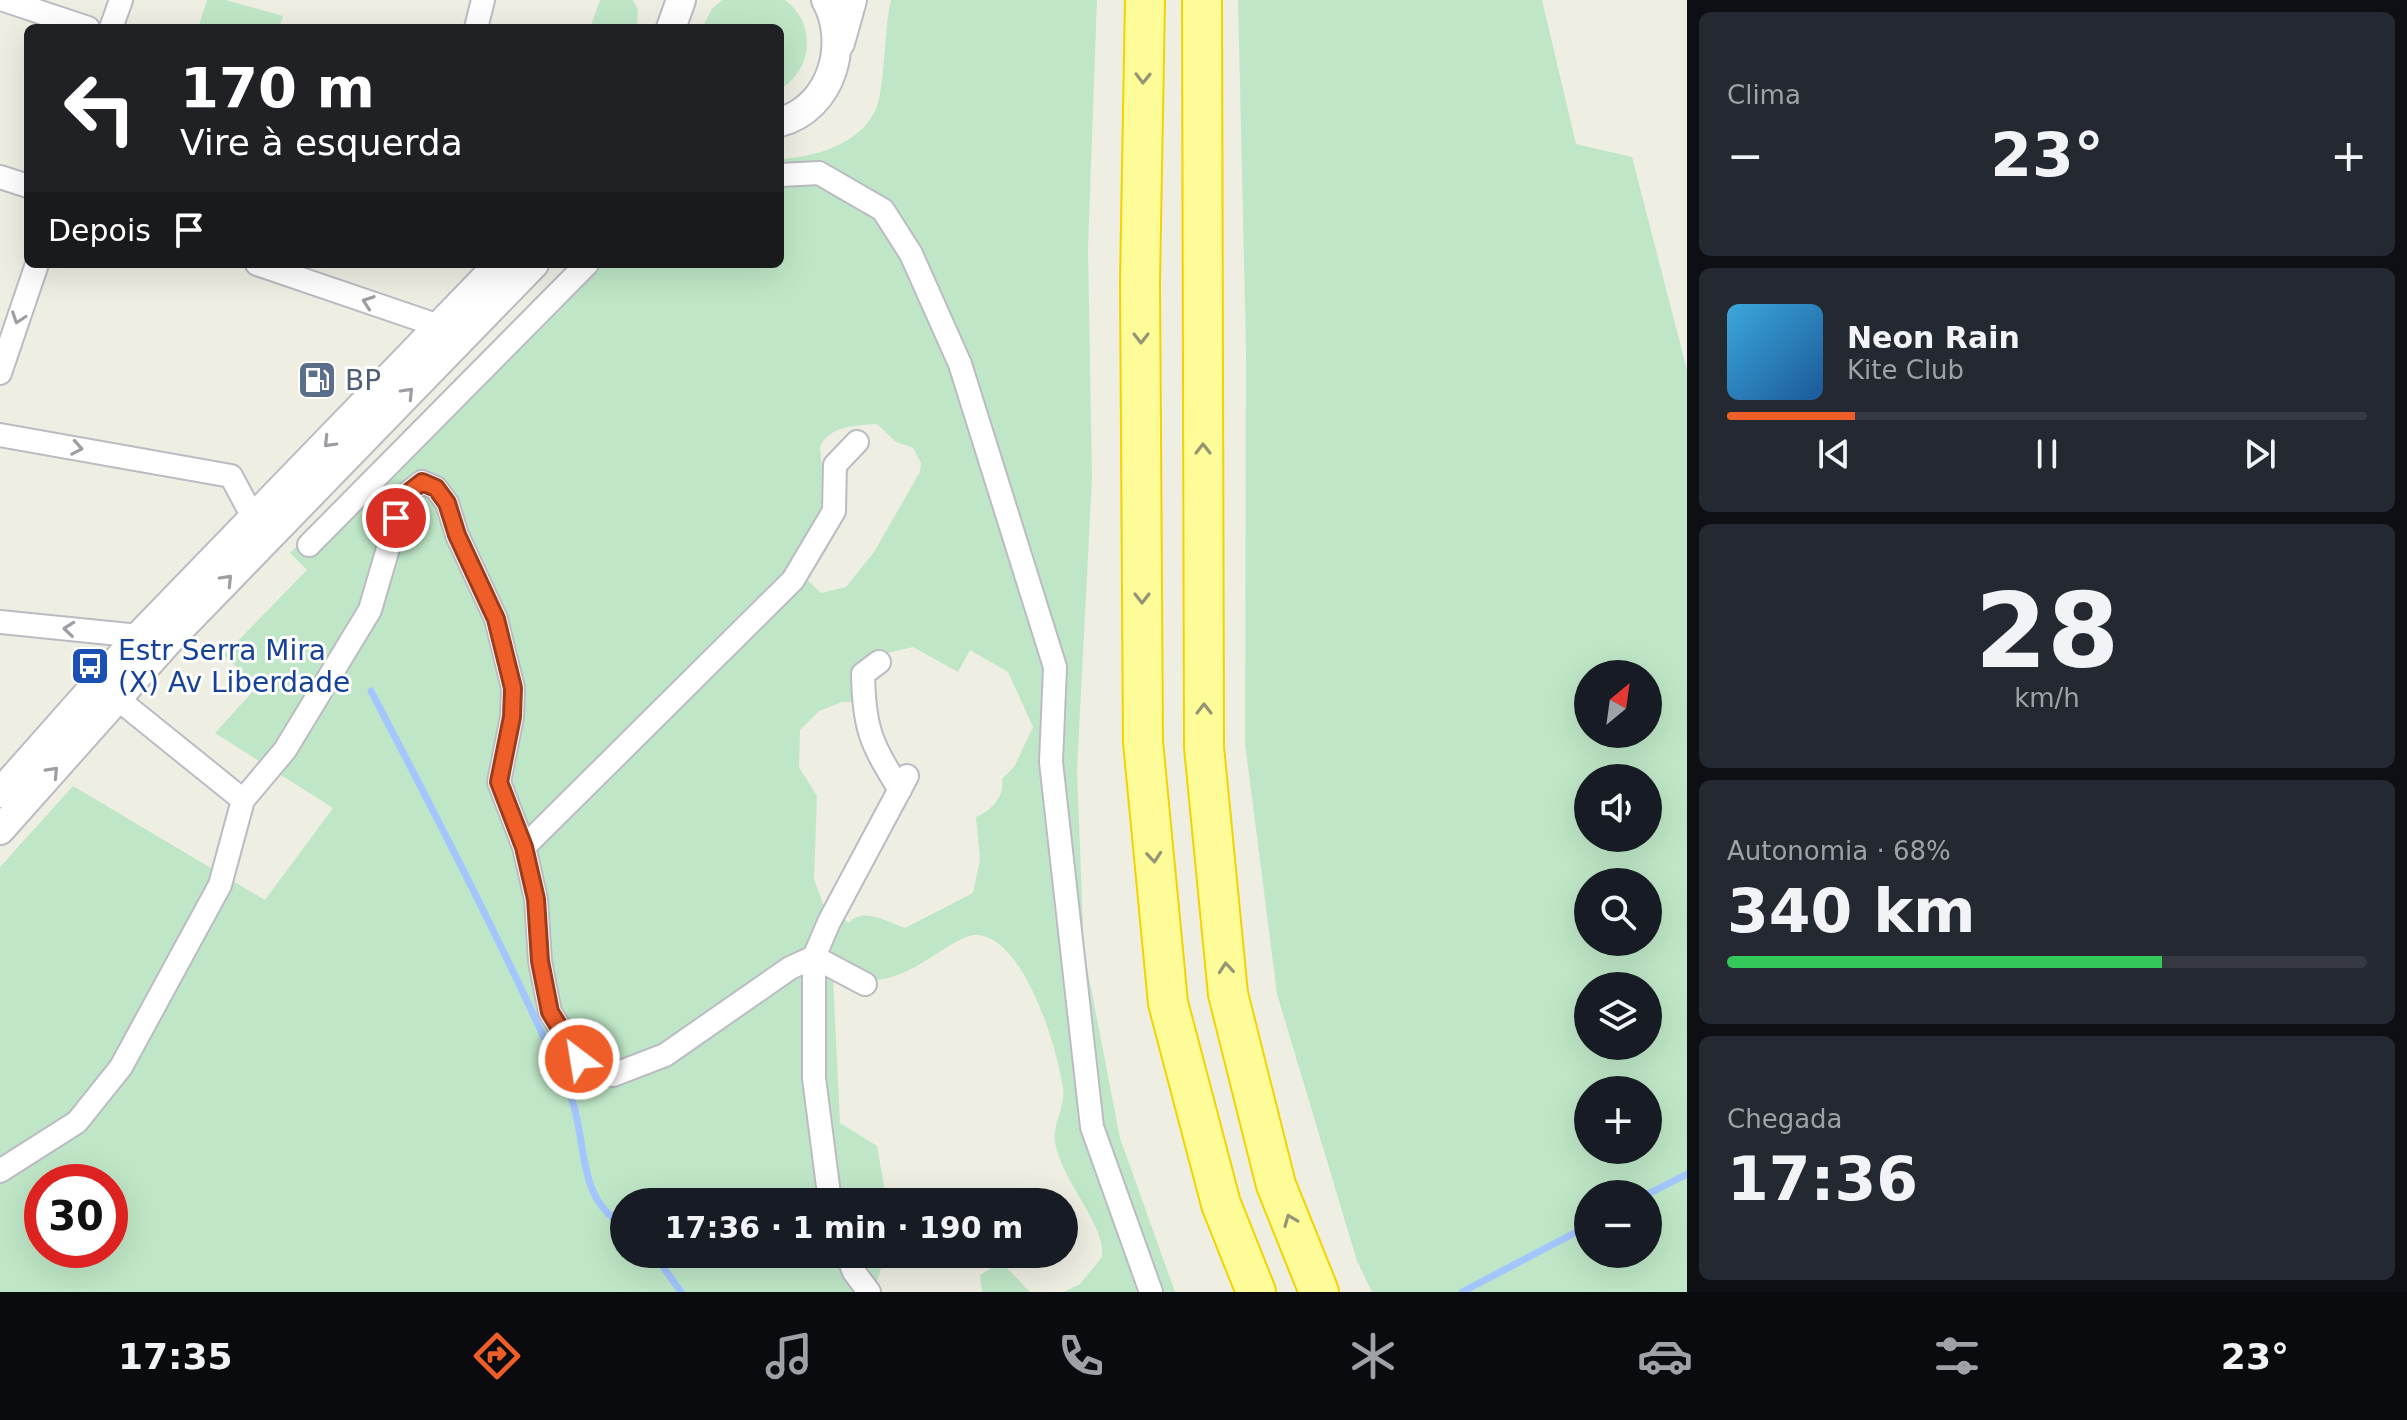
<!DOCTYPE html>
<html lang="pt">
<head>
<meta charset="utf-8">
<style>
  body { margin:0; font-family:"DejaVu Sans",sans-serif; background:#242831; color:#f1f3f6; height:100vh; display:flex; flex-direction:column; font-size:30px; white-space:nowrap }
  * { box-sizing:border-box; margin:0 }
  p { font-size:26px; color:#9ea1a6 }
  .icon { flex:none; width:44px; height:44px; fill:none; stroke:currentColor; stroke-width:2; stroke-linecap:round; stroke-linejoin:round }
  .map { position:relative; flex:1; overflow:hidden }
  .drawer { display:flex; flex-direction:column; gap:12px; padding:12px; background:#0d0f14; width:720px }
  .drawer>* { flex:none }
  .hud { position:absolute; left:24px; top:24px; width:760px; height:244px; border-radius:12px; box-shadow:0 8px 32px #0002; background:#202124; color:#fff; overflow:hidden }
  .needle { width:52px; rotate:29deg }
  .buttons { position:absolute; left:1574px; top:660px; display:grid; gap:16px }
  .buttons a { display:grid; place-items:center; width:88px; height:88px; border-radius:50%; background:#171b24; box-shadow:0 8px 32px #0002; font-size:40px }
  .speed { position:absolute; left:24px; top:1164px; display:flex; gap:16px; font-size:40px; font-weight:700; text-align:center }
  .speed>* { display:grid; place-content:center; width:104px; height:104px; border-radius:50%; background:#171b24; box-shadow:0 8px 32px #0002; line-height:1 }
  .speed .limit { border:12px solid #d22; background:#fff; color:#111 }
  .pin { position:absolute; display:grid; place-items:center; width:68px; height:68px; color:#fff; margin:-34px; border:4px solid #fff; border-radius:50%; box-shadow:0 2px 8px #0007 }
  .me { position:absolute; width:88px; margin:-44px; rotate:329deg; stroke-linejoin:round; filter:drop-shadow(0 0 6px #0008) }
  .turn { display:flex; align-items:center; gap:28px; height:168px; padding:0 24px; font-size:36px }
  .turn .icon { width:104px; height:104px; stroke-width:2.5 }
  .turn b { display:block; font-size:56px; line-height:68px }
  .then { display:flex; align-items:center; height:76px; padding:0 24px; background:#0003; gap:16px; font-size:30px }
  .big { font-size:60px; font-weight:700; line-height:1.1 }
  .drawer .widget { flex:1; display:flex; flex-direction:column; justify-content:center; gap:12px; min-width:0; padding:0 28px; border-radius:12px; background:#242831 }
  .drawer .dial { align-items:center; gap:0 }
  .dial b { font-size:104px; line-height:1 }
  .song { display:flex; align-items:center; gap:24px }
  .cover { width:96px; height:96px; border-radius:12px; background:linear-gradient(135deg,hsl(200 70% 55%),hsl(210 70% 35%)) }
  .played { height:8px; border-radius:4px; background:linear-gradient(90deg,#ef5e29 20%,#363941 20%) }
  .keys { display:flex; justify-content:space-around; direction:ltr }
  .heat { display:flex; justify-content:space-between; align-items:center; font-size:44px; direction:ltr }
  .charge { height:12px; border-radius:6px; background:linear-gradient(90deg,#34c759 68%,#363941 0) }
  .trip { position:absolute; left:610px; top:1188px; width:468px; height:80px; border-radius:40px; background:#171b24; box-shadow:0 8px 32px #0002; font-weight:700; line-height:80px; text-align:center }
  .tab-bar { display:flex; height:128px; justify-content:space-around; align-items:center; background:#090b0e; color:#9ea1a6 }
  .tab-bar .icon { width:56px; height:56px }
  .tab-bar .active { color:#ef5e29 }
  .tab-bar b { font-size:36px; color:#f1f3f6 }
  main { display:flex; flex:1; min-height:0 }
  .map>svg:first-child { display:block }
</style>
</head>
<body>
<main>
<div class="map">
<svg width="1687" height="1292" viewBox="0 0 1687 1292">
  <rect width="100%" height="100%" fill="#efeee3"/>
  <!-- green -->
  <path fill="#bfe7c7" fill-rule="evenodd" d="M207,0H226L283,16L279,28H198Z
    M600,0H633L638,10L637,28H590Z
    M722,0H785C817,23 813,70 780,89V28H702L712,9Z
    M891,0H1097L1088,248L1092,478L1077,771L1084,952L1120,1138L1175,1292H1064L1080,1284L1102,1257C1106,1226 1065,1185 1056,1147C1050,1126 1066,1108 1063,1088C1057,1047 1025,941 979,935C956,932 915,979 875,980L870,995L833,977L840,1123L877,1146L887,1202H624V1254H886L876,1284L880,1292H0V867L73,786L265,900L333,808L215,733L257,687L224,655L307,570L290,553L571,264H780V159C815,157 858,145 875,111C885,93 884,27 891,0ZM877,424L896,442L913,448L921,463L920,472L874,552L846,587L821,593L795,568C828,514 826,509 820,447C828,426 858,425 877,424ZM913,647L958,672L970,650L1008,672L1033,727L1014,767L1002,779C1005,796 991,811 976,817L980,860L973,893L905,928C888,922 862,906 849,923L823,904L814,879L817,796L799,767L800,730L819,711L842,702H867L888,653ZM42,1182H110V1250H42Z
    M1238,0H1542L1576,144L1632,157L1687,370V1292H1372L1357,1261L1277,994L1245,743L1246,348ZM1588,674H1648V734H1588ZM1588,778H1648V838H1588ZM1648,882V942H1588V882ZM1588,986H1648V1046H1588ZM1588,1090H1648V1150H1588ZM1648,1194V1254H1588V1194Z
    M1001,1262L1030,1292H982L980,1275Z"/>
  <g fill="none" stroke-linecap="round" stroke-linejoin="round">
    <!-- stream -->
    <path stroke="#a3c6ff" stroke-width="7" d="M371,691C441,825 509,957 570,1095C588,1138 575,1199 624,1225
      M1648,1194L1687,1174
      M654,1254L681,1292
      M1462,1292L1588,1226"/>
    <defs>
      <path id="minor" d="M4,0L88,28
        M111,28L121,0
        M476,28L483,0
        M780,175L819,173L883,210L911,254L960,364L1055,667L1051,762L1092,1127L1151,1292
        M0,177L28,186
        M257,264L442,327
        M0,373L37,264
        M0,435L231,476L254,519
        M309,545L587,264
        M0,622L139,636
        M879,662L863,674C864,730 871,743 900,790
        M119,700L243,800
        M524,847L793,580L834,511L835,465L857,442
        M865,984L814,957L829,922L907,776
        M0,1171L77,1122L121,1067L220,885L243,800L285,750L370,610L403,497L422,482L436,488L447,503L457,535L496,619L513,688L512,717L499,782L524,847L536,899L540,961L550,1012L579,1059L613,1075L665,1055L790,968L814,957V1078L830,1202
        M847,1254L854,1272L869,1292"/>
      <path id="tertiary" d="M671,28L681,0
        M840,43L852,0
        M780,122C832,108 850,43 826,0
        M0,793L139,636L499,264
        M0,830L171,638L534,264"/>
      <path id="trunk" d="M1145,0L1140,282L1143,742L1168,1003L1221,1204L1256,1292
        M1202,0L1204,747L1228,994L1276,1185L1319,1292"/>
    </defs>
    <!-- minor casing -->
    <use href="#minor" stroke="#bbbcc3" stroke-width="26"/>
    <!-- tertiary casing -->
    <use href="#tertiary" stroke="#bbbcc3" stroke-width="32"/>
    <!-- trunk casing -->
    <use href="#trunk" stroke="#f2d400" stroke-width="42"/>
    <!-- minor -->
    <use href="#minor" stroke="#fff" stroke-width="22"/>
    <!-- tertiary -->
    <use href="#tertiary" stroke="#fff" stroke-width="28"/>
    <!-- trunk -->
    <use href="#trunk" stroke="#fefb99" stroke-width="38"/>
  </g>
  <!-- one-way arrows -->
  <defs><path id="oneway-chevron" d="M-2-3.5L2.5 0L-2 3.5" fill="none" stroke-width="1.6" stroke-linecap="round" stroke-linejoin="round" transform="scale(2)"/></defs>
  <g stroke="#949577">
    <use href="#oneway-chevron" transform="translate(1143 78) rotate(91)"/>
    <use href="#oneway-chevron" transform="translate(1141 338) rotate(90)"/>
    <use href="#oneway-chevron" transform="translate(1203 449) rotate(-90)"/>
    <use href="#oneway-chevron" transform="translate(1142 598) rotate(90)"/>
    <use href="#oneway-chevron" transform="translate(1204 709) rotate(-90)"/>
    <use href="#oneway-chevron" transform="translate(1154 857) rotate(85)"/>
    <use href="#oneway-chevron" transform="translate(1226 968) rotate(-95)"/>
    <use href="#oneway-chevron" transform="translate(1290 1220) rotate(-112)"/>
  </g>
  <g stroke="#9d9ea3">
    <use href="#oneway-chevron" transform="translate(368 302) rotate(-161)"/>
    <use href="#oneway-chevron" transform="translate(18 318) rotate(109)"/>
    <use href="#oneway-chevron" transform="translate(408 393) rotate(-46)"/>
    <use href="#oneway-chevron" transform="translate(329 442) rotate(134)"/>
    <use href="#oneway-chevron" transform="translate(77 448) rotate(10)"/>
    <use href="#oneway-chevron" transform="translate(227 580) rotate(-46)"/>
    <use href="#oneway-chevron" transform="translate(69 629) rotate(-174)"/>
    <use href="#oneway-chevron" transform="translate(53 772) rotate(-47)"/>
  </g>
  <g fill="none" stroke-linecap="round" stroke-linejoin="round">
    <defs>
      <path id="route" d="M396,518L403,497L422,482L436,488L447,503L457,535L496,619L513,688L512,717L499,782L524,847L536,899L540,961L550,1012L579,1059"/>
    </defs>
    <!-- route casing -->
    <use href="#route" stroke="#9b3d1b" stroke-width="20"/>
    <!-- route -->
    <use href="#route" stroke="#ef5e29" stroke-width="14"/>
  </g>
  <!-- icons -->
  <defs>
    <symbol id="fuel-square" viewBox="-11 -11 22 22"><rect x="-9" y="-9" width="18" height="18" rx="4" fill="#5c6f8a" stroke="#fff"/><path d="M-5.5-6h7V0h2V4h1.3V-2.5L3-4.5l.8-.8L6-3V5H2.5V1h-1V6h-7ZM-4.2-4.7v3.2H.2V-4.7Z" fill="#fff"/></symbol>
    <symbol id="bus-square" viewBox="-11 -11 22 22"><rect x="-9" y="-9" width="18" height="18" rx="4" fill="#1a4fb4" stroke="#fff"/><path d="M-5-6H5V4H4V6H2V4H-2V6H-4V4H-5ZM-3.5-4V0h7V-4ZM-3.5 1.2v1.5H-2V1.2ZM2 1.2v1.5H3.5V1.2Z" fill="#fff"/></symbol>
  </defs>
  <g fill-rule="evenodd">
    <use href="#fuel-square" x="295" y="358" width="44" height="44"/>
    <use href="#bus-square" x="68" y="644" width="44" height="44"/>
  </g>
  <g text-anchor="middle" stroke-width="6" stroke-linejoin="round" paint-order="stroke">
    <!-- service labels -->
    <g font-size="28" fill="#4e5e75" stroke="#fff" text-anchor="start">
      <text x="345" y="390">BP</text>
    </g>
    <!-- transit labels -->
    <g font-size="28" fill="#164399" stroke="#fff" text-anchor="start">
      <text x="118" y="660">Estr Serra Mira<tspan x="118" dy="32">(X) Av Liberdade</tspan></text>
    </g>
  </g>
</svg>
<div class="buttons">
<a><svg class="needle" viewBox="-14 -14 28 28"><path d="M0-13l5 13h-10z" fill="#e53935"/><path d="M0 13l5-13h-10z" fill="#9ea1a6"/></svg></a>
<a><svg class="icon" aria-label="sound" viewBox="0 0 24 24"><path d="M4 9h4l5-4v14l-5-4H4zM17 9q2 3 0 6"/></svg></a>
<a><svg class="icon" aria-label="search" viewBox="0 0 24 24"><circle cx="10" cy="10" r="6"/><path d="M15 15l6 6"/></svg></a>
<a><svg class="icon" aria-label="layers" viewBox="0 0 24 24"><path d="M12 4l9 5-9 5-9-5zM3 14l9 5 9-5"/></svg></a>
<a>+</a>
<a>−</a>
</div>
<div class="speed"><div class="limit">30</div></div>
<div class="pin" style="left:396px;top:518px;background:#d93025"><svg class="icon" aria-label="arrive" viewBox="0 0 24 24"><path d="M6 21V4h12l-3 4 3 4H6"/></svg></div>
<svg class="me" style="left:579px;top:1059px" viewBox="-20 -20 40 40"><circle r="17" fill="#ef5e29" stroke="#fff" stroke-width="3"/><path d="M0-11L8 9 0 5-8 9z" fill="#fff"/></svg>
<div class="trip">17:36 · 1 min · 190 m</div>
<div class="hud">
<div class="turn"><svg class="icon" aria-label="left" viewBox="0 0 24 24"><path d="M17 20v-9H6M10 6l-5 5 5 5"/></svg><div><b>170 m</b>Vire à esquerda</div></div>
<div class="then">Depois<svg class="icon" aria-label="arrive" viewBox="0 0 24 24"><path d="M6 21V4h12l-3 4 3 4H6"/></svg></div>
</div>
</div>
<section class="drawer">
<div class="widget"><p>Clima</p>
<div class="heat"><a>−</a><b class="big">23°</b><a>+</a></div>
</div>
<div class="widget">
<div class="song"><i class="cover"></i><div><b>Neon Rain</b><p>Kite Club</p></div></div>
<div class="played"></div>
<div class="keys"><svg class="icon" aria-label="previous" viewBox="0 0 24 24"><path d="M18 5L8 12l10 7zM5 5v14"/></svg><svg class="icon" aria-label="pause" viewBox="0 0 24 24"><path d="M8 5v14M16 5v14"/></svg><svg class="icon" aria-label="next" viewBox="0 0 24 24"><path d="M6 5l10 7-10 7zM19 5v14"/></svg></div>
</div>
<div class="widget dial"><b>28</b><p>km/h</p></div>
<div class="widget"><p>Autonomia · 68%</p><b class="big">340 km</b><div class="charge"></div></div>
<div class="widget"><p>Chegada</p><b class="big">17:36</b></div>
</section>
</main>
<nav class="tab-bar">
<b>17:35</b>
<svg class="icon active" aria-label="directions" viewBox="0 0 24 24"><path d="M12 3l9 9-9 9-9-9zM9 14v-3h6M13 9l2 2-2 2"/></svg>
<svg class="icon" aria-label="music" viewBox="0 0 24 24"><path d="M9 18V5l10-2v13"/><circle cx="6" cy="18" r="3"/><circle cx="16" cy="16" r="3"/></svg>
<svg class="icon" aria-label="phone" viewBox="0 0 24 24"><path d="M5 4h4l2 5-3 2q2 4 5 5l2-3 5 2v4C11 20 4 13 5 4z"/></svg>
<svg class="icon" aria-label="climate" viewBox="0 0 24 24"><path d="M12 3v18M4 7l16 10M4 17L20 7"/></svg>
<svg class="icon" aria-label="car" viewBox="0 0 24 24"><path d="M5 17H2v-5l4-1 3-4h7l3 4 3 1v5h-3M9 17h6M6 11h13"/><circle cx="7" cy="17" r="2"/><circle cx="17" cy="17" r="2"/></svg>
<svg class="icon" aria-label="filters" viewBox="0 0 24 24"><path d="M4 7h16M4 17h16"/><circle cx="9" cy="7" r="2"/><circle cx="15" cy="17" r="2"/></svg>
<b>23°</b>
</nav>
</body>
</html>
